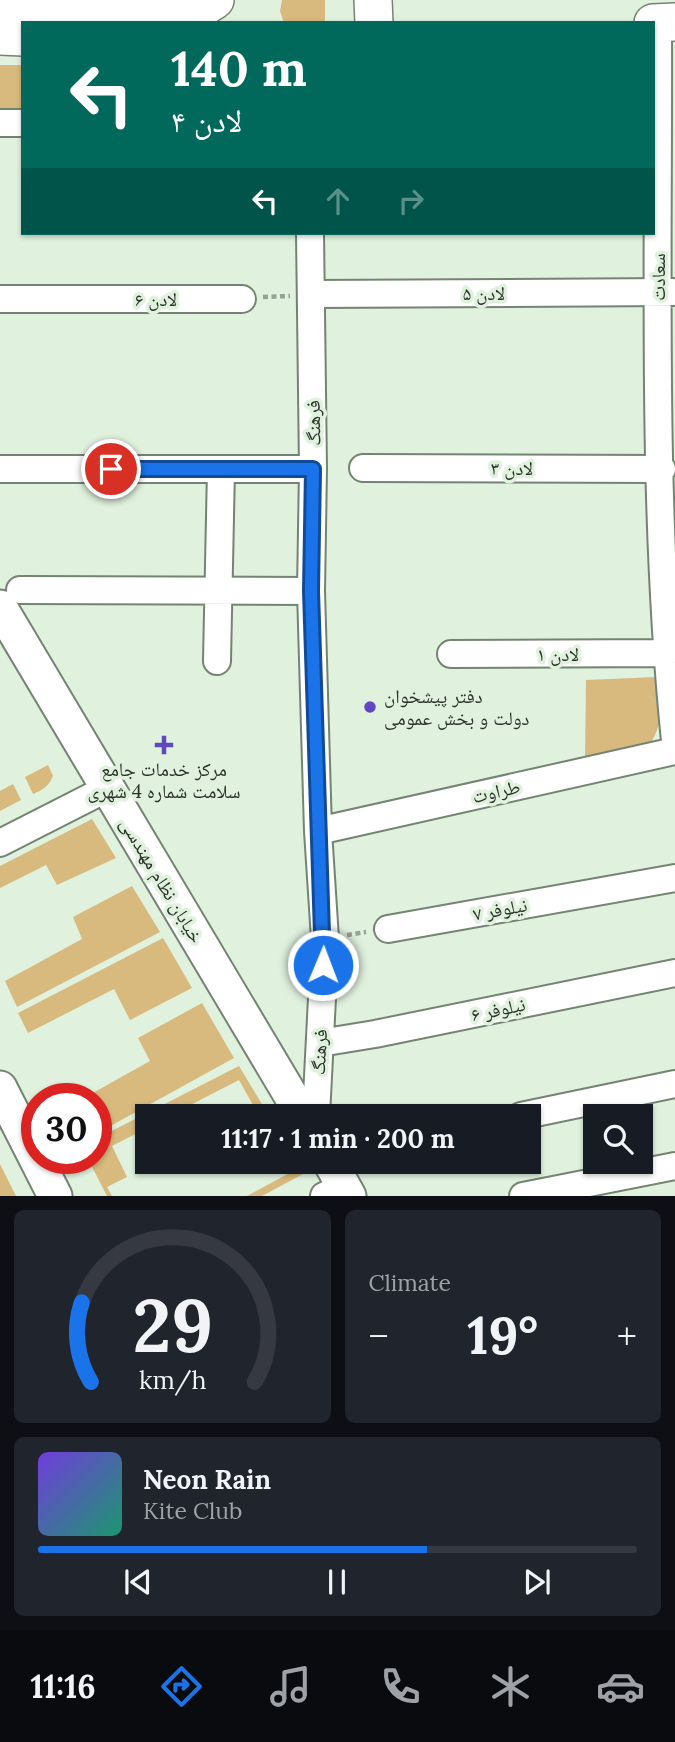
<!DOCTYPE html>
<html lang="en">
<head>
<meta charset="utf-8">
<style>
  body { margin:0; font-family:Lora,"Noto Naskh Arabic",serif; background:#20242c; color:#f1f3f6; height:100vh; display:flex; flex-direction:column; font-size:26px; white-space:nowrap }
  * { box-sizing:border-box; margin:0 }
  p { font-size:23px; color:#9ea1a6 }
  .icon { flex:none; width:38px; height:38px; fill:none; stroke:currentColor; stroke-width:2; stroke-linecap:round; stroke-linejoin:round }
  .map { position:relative; height:1196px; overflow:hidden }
  .side { display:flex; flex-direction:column; gap:14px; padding:14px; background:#0d0f14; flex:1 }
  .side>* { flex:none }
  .top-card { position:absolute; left:21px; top:21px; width:634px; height:214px; border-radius:0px; box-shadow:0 2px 5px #0004; background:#00695c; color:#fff; overflow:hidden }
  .controls { position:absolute; left:583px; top:1104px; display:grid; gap:14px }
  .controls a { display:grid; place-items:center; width:70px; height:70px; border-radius:0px; background:#171b24; box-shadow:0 2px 5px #0004; font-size:35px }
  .speed { position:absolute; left:21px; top:1083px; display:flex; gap:14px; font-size:35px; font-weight:700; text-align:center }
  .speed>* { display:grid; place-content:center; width:91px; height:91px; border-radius:50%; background:#171b24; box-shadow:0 2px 5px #0004; line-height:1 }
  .speed .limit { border:10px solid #d22; background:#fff; color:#111 }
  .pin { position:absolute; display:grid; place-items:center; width:60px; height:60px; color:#fff; margin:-30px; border:4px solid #fff; border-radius:50%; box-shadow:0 2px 7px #0007 }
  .me { position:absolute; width:77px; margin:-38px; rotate:1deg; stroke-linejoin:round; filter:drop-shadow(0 0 5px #0008) }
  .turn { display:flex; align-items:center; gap:24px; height:147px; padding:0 35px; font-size:32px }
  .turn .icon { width:91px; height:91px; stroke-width:2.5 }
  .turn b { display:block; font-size:49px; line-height:60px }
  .lanes { display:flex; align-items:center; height:66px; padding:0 35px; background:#0003; justify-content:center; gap:35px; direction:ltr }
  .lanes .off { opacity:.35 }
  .big { font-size:52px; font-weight:700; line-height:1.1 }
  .side .widget { flex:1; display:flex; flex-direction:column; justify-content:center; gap:10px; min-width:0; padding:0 24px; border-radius:10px; background:#20242c }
  .side .dial { align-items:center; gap:0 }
  .dial svg { height:182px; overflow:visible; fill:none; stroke:#363941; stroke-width:7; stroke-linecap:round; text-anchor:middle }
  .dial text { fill:#f1f3f6; stroke:none }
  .song { display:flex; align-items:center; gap:21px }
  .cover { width:84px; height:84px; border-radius:10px; background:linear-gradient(135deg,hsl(260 70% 55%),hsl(160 70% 35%)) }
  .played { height:7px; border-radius:4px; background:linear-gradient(90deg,#1a73e8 65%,#363941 65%) }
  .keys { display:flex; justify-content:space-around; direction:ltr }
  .heat { display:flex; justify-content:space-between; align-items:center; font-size:38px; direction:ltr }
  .side .tiles { flex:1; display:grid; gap:14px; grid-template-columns:1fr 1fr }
  .widget:last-child { grid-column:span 2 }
  .trip { position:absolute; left:135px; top:1104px; width:406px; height:70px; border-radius:0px; background:#171b24; box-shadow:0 2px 5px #0004; font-weight:700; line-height:70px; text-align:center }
  .tabs { display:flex; height:112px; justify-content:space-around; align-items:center; background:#090b0e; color:#9ea1a6 }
  .tabs .icon { width:49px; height:49px }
  .tabs .on { color:#1a73e8 }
  .tabs b { font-size:32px; color:#f1f3f6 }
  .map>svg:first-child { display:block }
</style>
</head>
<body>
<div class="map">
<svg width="675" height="1196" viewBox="0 0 675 1196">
  <rect width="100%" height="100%" fill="#e0f1de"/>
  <!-- green -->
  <path fill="#d8ba7e" d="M282,0H325V20L323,23H284L280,11Z
    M0,65H23V112H0Z
    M657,677C662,704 664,723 649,746L585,762L586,680Z
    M48,765L53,776C48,787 44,789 33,794L25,777Z
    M13,784L21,800L0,811V791Z
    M92,819L116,858L57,885L46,865L0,888V866Z
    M132,886L160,932L17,1007L5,981L82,939L73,917Z
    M163,938L192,988L130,1020L114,989L28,1033L18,1013Z
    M202,1003L234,1058L96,1134V1099H82L150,1061L138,1038Z
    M239,1066L269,1116H259L239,1080L169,1116H147V1128L112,1146L127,1177L107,1187L112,1196H107L88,1159L96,1158V1139Z
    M289,1162H296L303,1174L262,1196H247L293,1171Z
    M0,1164L16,1196H0Z"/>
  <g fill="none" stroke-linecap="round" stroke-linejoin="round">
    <defs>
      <path id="minor" d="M658,23C659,261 651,504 675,741
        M0,123H23
        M310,233L313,469L311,591L318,831L325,939L316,1116
        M312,294L673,292
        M0,299H242
        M363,468L662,469
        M0,469H313
        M20,590L311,591
        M451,654L666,653
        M217,661L221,469
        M318,831L675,751
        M0,843L108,788
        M388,929L675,878
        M320,1043L375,1034L675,973
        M521,1116L675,1084
        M324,1196L344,1186
        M523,1196L675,1166"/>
      <path id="tertiary" d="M0,607L303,1116
        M0,1088L55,1196
        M330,1162L349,1196"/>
      <path id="secondary" d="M373,0L374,23
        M0,8L199,10L215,0
        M653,23L675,22
        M0,36L23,37"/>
    </defs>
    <!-- minor casing -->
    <use href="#minor" stroke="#748472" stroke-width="30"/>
    <!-- tertiary casing -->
    <use href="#tertiary" stroke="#748472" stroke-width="37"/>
    <!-- secondary casing -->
    <use href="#secondary" stroke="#748472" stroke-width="40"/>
    <!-- path -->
    <path stroke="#95a294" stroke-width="4.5" stroke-dasharray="5 3.5" stroke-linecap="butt" d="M263,297L290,296
      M347,935L366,932"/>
    <!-- minor -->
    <use href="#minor" stroke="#fff" stroke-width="26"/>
    <!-- tertiary -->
    <use href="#tertiary" stroke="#fff" stroke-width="33"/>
    <!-- secondary -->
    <use href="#secondary" stroke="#fff" stroke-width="37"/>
  </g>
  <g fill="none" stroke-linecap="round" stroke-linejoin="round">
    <defs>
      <path id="route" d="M111,469H313L311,591L323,965"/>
    </defs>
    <!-- route casing -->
    <use href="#route" stroke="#114b97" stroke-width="18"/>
    <!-- route -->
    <use href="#route" stroke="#1a73e8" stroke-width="12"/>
  </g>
  <!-- markers -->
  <g fill="#6148c1" stroke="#e0f1de" stroke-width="2.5">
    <circle cx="370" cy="707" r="7"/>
    <path d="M160.5 734.5h7v7h7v7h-7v7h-7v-7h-7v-7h7z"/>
  </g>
  <g text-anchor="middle" stroke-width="7" stroke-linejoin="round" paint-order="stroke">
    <!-- street labels -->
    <g font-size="19" fill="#2b322b" stroke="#e0f1de">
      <text transform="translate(658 277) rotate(-90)" y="7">سعادت</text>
      <text x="484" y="300">لادن ۵</text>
      <text x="156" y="306">لادن ۶</text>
      <text transform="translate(313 423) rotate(-91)" y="7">فرهنگ</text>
      <text x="512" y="475">لادن ۳</text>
      <text x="558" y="661">لادن ۱</text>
      <text transform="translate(496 791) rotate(-13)" y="7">طراوت</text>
      <text transform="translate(162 880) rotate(59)" y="7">خیابان نظام مهندسی</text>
      <text transform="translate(500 909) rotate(-10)" y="7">نیلوفر ۷</text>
      <text transform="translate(498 1009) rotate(-12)" y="7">نیلوفر ۶</text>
      <text transform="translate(319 1052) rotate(-87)" y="7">فرهنگ</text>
    </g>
    <!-- poi labels -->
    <g font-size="19" fill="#2b322b" stroke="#e0f1de" text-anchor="start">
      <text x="384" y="703">دفتر پیشخوان<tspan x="384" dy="22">دولت و بخش عمومی</tspan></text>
      <text x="164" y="776" text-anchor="middle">مرکز خدمات جامع<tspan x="164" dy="22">سلامت شماره 4 شهری</tspan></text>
    </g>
  </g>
</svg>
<div class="controls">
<a><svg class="icon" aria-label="search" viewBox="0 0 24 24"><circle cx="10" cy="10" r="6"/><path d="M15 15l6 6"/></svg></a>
</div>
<div class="speed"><div class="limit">30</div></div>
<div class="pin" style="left:111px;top:469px;background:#d93025"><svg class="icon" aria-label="arrive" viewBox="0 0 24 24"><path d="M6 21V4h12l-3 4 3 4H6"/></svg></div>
<svg class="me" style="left:323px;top:965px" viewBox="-20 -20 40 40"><circle r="17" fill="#1a73e8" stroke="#fff" stroke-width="3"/><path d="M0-11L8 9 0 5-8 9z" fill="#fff"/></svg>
<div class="trip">11:17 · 1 min · 200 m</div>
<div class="top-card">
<div class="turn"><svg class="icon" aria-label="left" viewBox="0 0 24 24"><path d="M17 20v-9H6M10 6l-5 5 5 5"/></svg><div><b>140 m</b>لادن ۴</div></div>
<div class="lanes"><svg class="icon" aria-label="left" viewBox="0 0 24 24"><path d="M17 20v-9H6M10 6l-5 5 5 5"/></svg><svg class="icon off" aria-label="ahead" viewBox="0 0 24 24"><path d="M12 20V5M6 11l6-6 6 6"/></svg><svg class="icon off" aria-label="right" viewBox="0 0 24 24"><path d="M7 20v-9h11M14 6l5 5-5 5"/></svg></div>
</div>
</div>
<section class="side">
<div class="tiles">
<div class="widget dial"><svg viewBox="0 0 100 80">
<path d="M14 69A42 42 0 1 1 86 69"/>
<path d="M14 69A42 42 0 0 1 10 34" stroke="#1a73e8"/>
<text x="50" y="56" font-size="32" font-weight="700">29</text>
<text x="50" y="72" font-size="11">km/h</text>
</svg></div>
<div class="widget"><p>Climate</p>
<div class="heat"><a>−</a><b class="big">19°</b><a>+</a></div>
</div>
<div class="widget">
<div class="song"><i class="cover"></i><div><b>Neon Rain</b><p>Kite Club</p></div></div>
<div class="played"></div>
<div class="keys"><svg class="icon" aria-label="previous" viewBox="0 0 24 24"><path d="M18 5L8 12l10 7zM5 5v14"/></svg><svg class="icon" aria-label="pause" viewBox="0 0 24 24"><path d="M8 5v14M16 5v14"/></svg><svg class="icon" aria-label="next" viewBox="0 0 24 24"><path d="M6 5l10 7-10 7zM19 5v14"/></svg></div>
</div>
</div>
</section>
<nav class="tabs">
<b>11:16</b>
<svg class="icon on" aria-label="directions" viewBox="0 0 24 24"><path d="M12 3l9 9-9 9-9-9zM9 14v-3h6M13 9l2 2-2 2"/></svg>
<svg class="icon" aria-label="music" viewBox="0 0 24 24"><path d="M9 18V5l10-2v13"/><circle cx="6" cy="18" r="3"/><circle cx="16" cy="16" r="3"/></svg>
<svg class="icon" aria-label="phone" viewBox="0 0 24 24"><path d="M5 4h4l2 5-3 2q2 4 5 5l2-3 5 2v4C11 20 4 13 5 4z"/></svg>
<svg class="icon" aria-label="climate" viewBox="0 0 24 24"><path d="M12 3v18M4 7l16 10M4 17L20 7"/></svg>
<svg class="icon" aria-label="car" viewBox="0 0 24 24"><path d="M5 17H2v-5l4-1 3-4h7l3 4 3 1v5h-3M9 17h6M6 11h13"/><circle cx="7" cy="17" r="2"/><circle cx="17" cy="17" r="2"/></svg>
</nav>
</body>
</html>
